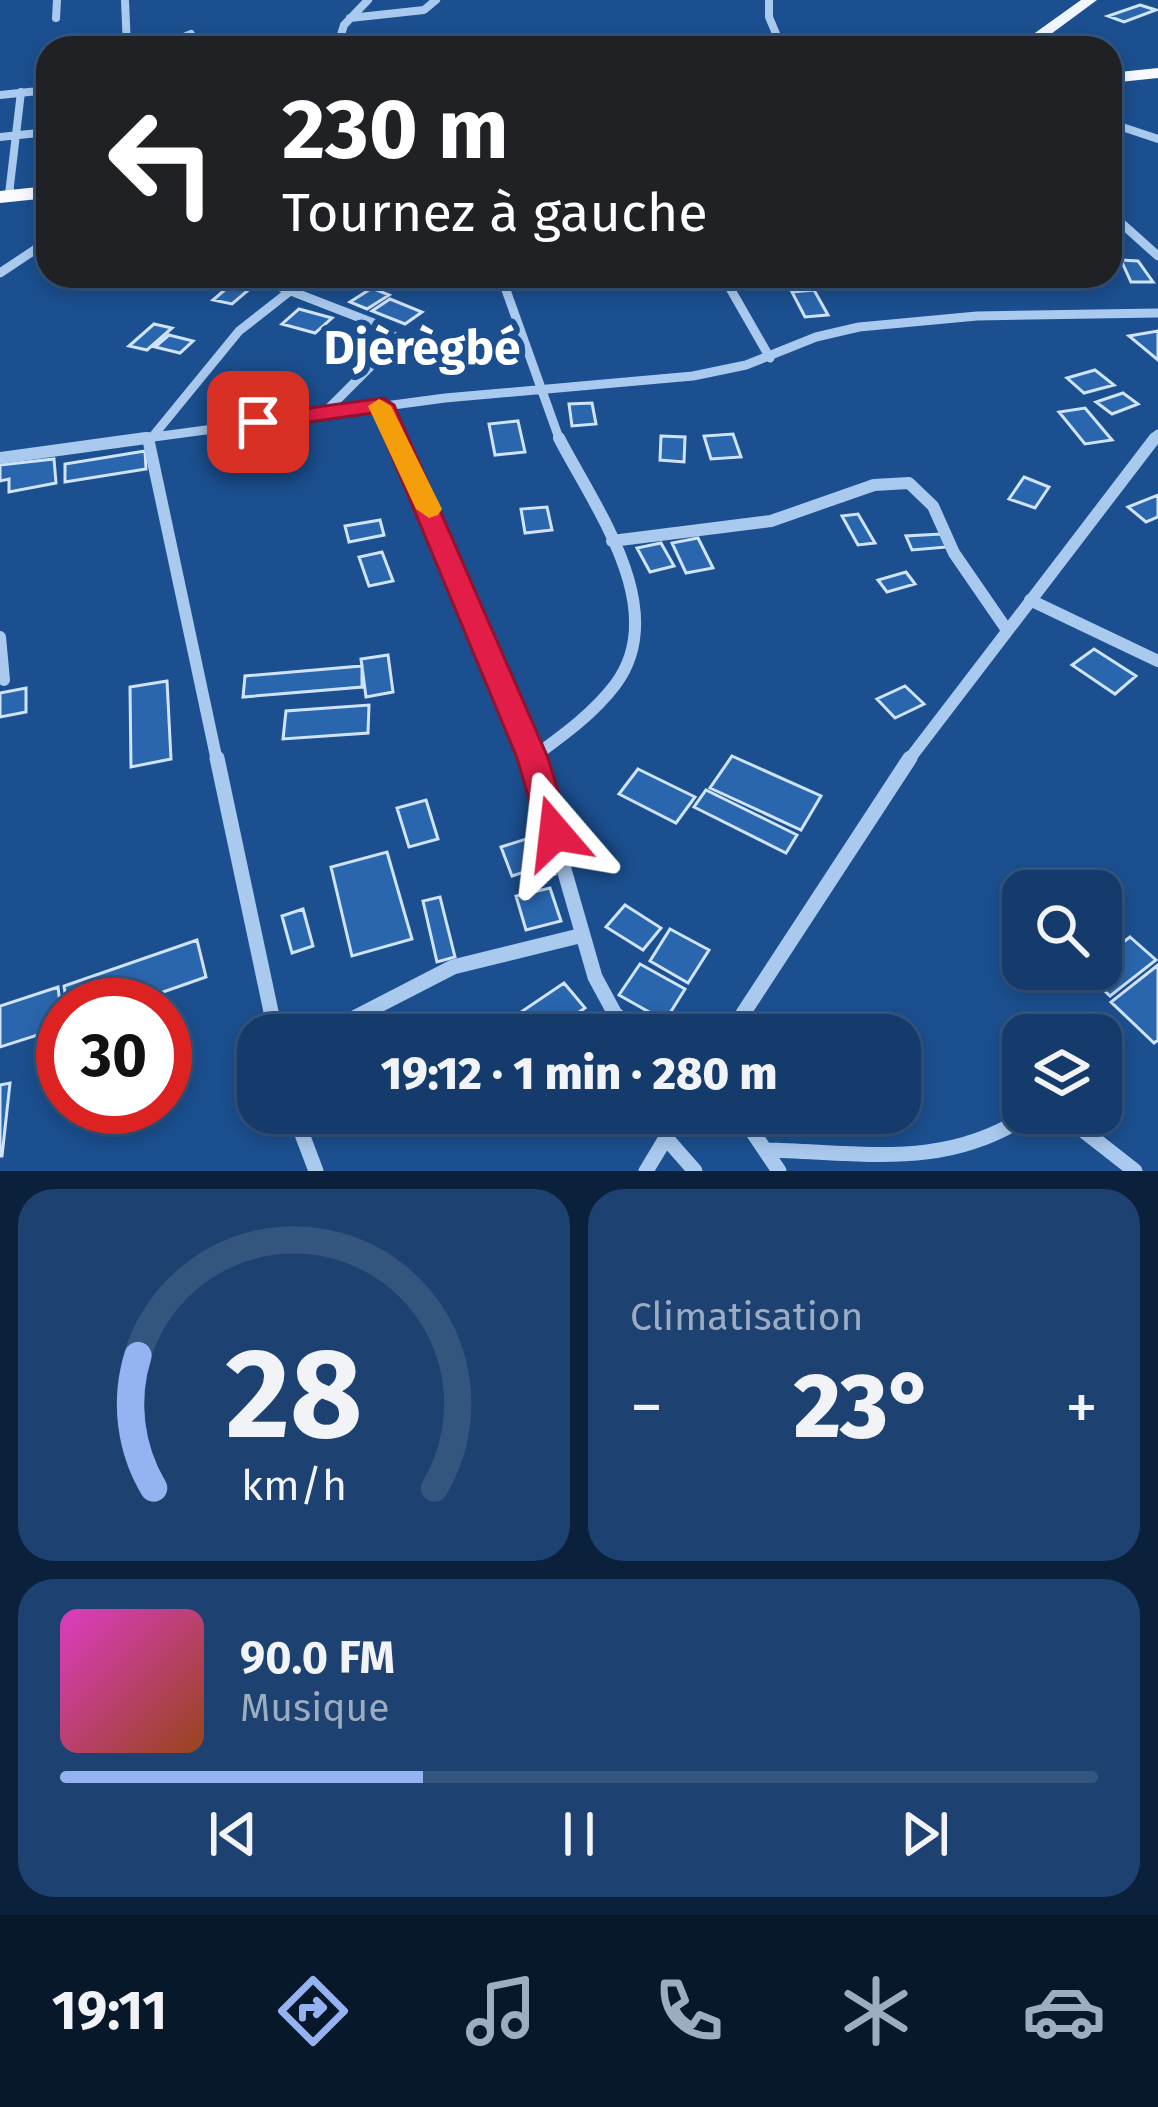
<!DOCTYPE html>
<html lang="fr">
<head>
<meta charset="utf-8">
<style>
  body { margin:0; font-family:"Fira Sans",sans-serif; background:#1d4271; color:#f1f3f6; height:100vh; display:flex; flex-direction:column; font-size:45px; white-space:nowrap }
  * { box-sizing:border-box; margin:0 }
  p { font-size:39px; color:#9dadc1 }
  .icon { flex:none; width:66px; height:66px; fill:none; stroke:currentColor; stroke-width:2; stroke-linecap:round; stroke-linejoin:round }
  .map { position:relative; height:1171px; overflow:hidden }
  .panel { display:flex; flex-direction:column; gap:18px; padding:18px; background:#0b203b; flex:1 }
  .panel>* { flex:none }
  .hud { position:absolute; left:36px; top:36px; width:1086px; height:252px; border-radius:36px; box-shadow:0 6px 18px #0003,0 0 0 3px #33557e; background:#202124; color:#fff; overflow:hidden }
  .buttons { position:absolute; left:1002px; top:870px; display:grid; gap:24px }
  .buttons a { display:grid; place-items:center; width:120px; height:120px; border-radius:24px; background:#143b6b; box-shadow:0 6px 18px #0003,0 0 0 3px #33557e; font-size:60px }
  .speed { position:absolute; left:36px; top:978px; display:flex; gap:24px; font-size:60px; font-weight:700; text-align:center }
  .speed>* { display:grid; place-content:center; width:156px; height:156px; border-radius:50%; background:#143b6b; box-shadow:0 6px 18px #0003,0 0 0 3px #33557e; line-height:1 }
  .speed .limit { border:18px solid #d22; background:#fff; color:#111 }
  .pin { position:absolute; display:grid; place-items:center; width:102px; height:102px; color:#fff; margin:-51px; border-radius:24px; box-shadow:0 6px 18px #0006 }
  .me { position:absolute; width:132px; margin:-66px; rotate:343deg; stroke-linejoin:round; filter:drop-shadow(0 0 9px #0008) }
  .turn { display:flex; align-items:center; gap:42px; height:252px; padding:0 48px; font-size:54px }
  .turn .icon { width:156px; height:156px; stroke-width:2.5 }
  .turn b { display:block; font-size:84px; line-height:102px }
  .big { font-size:90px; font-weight:800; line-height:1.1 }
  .panel .card { flex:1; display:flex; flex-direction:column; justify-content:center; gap:18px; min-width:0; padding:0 42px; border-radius:36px; background:#1d4271 }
  .panel .dial { align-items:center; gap:0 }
  .dial svg { height:312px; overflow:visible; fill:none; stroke:#33557e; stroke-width:7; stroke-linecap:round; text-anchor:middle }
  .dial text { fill:#f1f3f6; stroke:none }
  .song { display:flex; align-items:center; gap:36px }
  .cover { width:144px; height:144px; border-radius:18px; background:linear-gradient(135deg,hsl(310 70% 55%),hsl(20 70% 35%)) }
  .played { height:12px; border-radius:6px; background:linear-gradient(90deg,#95b2f1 35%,#33557e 35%) }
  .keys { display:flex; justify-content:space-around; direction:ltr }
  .heat { display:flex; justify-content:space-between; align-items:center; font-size:66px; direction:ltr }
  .panel .tiles { flex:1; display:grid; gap:18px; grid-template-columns:1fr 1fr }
  .card:last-child { grid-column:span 2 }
  .trip { position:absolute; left:237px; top:1014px; width:684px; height:120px; border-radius:36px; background:#143b6b; box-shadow:0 6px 18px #0003,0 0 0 3px #33557e; font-weight:800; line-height:120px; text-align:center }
  .dock { display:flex; height:192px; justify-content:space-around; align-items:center; background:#08182b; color:#9dadc1 }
  .dock .icon { width:84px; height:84px }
  .dock .selected { color:#95b2f1 }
  .dock b { font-size:54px; color:#f1f3f6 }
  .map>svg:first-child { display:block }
</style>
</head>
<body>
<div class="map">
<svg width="1158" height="1171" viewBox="0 0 1158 1171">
  <rect width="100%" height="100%" fill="#1b4f8f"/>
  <!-- building -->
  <path fill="#2a66ad" stroke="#cfe3fa" stroke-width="3" d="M1140,5L1156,10L1124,22L1108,16Z
    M1121,260L1138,261L1153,282H1131Z
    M234,282L252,287L232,304L213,300Z
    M372,288L389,295L367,309L350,302Z
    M814,290L828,315L805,317L792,292Z
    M390,299L422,312L405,324L372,311Z
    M299,309L332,318L315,333L282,324Z
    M154,324L172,328L147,350L129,346Z
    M1158,331V360L1129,336Z
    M169,335L193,341L180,353L155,347Z
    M1095,370L1114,385L1084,393L1067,378Z
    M1123,393L1138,404L1112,414L1096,402Z
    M592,403L596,424L572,426L569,404Z
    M1085,408L1112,440L1085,444L1059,412Z
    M518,421L525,452L495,455L489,424Z
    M733,434L741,457L711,459L704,436Z
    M661,436L685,437L684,462L660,460Z
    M145,451L146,469L65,482V464Z
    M54,459L56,483L9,492V479L0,481V465Z
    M1024,477L1049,487L1035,508L1009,499Z
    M1158,495V517L1146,522L1128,507Z
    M547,507L552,530L525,533L521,509Z
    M858,514L875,543L858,545L842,516Z
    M380,520L384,535L349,542L345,526Z
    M941,534L947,547L912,550L906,536Z
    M698,538L713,568L686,573L672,543Z
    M661,543L674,566L650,572L637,548Z
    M382,552L393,581L369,586L359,557Z
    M906,572L915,584L887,592L878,580Z
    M1094,649L1136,676L1115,694L1072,665Z
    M388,655L393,692L366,697L361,659Z
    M362,666V687L243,697L245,676Z
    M167,681L171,759L131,767L130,687Z
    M905,686L924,704L895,718L877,699Z
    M26,688V712L0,717V693Z
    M369,705L368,733L283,739L286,711Z
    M732,756L821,796L801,830L710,788Z
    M638,769L695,797L676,823L619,794Z
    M706,790L797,835L786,853L694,807Z
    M426,800L438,839L409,847L397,808Z
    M539,835L555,874L534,880L530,870L512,876L501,847Z
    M387,852L412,939L352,956L331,867Z
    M550,888L561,921L526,930L516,896Z
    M440,897L455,957L437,962L423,901Z
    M625,905L661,928L643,950L606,927Z
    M303,909L313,946L292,953L282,916Z
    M670,929L709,950L688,983L650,961Z
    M1130,937L1156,960L1110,996L1084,971L1101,969V959Z
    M197,940L206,977L126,1005H67L64,986Z
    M640,964L685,989L665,1021L619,995Z
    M1158,965V1040L1154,1043L1111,1002Z
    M564,983L585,1008L546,1035H539L521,1012Z
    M58,987L63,1027L0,1047V1006Z
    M10,1083L2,1156H0V1085Z"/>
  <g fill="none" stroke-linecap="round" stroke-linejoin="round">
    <!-- minor-far3 -->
    <path stroke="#a9c9ee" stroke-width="8" d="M125,0L127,48
      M769,0V17L782,48
      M56,18L57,0
      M350,18L424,10L436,0
      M159,48L191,34
      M337,48L344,25L368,0
      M423,48L426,40
      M0,95L48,90
      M1110,123L1158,139
      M0,137L48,132
      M9,194L21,92"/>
    <!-- minor-far2 -->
    <path stroke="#a9c9ee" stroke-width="9" d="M9,196L10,191
      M1110,213L1158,256
      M0,273L48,241
      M252,276L376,324L398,339L323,414
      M501,276L560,441
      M723,276L770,358
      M383,405L398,441
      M124,441L445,398L693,376L746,365L816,337L859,327L977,316L1158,313
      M149,441L239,331L290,291
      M1152,441L1158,434"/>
    <!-- minor-far1 -->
    <path stroke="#a9c9ee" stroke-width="12" d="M148,438L217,761
      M397,438L533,761
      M0,458L146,438
      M612,541L771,521L874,485L909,483L933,506L954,553L1007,630
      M1030,600L1158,661
      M0,637L4,680
      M532,758C562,736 592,715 615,685C672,610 594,506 559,438
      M908,761L1155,438"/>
    <!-- minor -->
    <path stroke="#a9c9ee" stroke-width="15" d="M217,758L276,1035
      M532,758L595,977L615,1014L642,1035
      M321,1035L453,967L583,935
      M729,1035L910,758
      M294,1113L316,1171
      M740,1113L779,1171
      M1061,1113L1135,1171
      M666,1138L695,1171
      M766,1150C862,1152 947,1171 1031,1113
      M646,1171L681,1113"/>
    <!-- primary -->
    <path fill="#f0f6ff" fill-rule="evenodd" d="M1081,0H1097L1032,48H1014Z"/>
    <!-- trunk -->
    <path fill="#f8faff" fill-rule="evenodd" d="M1158,68V78L1110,83V73Z
      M48,186V198L0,203V191Z"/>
  </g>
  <!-- route -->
  <path fill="#e11d48" stroke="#92132f" stroke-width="3" d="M383,398L394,405L548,758L571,833L567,843L555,847L543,843L539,833L517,758L374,413L258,429L246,422L258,415Z"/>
  <!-- slow -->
  <path fill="#f59e0b" d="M379,399L391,406L442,509L438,515L429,518L416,509L368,406Z"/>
  <g text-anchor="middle" stroke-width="12" stroke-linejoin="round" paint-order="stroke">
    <!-- district labels -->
    <g font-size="48" font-weight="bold" fill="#fff" stroke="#1b4f8f">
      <text x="422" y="364">Djèrègbé</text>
    </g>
  </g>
</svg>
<div class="buttons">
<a><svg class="icon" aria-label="search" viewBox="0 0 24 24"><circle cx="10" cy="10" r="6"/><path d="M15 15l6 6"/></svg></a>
<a><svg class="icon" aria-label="layers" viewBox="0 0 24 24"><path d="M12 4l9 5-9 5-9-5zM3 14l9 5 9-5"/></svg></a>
</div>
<div class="speed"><div class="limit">30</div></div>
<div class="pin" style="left:258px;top:422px;background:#d93025"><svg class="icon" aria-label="arrive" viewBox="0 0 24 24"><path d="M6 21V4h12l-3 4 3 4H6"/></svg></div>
<svg class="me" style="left:555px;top:833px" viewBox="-20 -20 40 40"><path d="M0-17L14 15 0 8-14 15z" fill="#e11d48" stroke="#fff" stroke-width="4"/></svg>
<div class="trip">19:12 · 1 min · 280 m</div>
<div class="hud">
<div class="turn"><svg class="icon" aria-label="left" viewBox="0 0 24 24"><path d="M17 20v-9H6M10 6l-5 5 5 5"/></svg><div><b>230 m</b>Tournez à gauche</div></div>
</div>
</div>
<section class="panel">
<div class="tiles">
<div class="card dial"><svg viewBox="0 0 100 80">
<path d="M14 69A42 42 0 1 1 86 69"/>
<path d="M14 69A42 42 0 0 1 10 35" stroke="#95b2f1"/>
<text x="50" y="56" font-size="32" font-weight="700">28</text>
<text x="50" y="72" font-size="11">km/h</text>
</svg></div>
<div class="card"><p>Climatisation</p>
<div class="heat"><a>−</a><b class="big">23°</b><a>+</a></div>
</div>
<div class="card">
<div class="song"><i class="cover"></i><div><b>90.0 FM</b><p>Musique</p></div></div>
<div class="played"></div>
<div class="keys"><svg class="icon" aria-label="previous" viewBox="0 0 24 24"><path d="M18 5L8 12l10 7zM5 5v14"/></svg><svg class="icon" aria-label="pause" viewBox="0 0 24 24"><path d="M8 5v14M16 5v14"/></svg><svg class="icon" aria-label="next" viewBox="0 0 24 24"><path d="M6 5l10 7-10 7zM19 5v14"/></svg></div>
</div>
</div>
</section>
<nav class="dock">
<b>19:11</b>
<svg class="icon selected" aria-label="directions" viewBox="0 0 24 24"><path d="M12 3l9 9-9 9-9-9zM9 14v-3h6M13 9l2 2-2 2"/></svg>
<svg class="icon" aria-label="music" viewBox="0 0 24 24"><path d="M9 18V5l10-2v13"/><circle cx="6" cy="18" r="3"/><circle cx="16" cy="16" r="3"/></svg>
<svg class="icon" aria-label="phone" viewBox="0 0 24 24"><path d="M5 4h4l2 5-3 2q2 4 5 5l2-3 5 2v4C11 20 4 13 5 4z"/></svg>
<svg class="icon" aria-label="climate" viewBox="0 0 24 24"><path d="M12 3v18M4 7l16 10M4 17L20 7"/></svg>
<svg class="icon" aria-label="car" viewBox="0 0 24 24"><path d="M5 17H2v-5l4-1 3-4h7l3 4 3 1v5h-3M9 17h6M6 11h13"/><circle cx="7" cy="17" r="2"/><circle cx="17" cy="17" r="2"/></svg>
</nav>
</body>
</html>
